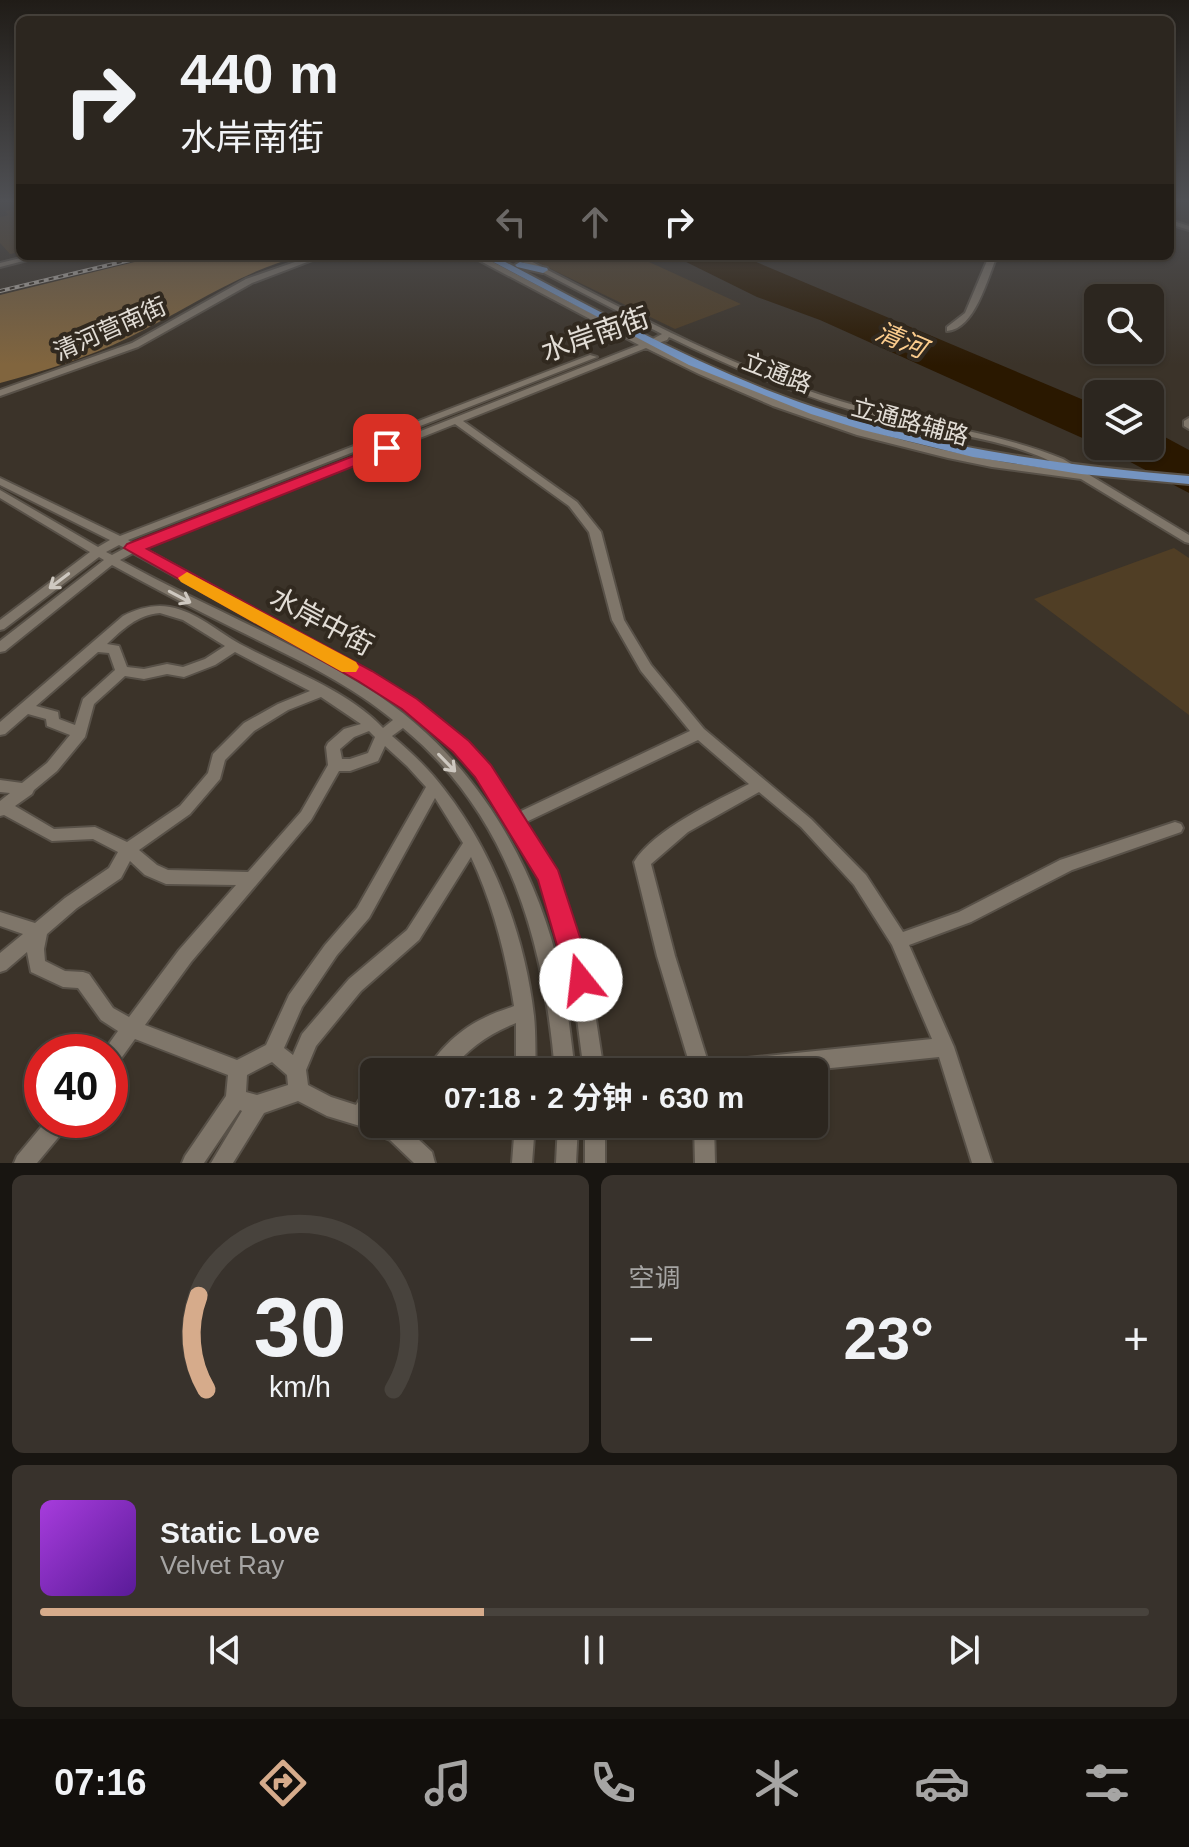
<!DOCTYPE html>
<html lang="zh">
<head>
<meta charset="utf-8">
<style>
  body { margin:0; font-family:Helvetica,"Noto Sans SC",sans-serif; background:#38322c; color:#f1f3f6; height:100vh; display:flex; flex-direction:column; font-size:30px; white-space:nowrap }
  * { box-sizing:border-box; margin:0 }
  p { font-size:26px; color:#a6a5a4 }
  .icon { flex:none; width:44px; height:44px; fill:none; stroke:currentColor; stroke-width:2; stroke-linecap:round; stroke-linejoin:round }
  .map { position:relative; height:1163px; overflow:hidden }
  .panel { display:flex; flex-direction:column; gap:12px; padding:12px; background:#181511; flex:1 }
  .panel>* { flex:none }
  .hud { position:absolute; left:16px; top:16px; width:1158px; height:244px; border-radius:12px; box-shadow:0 2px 6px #0004,0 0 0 2px #48433d; background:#2c261f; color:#f1f3f6; overflow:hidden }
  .tools { position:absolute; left:1084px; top:284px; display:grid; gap:16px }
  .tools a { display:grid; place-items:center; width:80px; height:80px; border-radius:12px; background:#2c261f; box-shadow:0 2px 6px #0004,0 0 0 2px #48433d; font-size:40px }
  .speed { position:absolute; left:24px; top:1034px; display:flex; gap:16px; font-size:40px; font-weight:700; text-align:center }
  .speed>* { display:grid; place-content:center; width:104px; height:104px; border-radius:50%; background:#2c261f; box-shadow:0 2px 6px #0004,0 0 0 2px #48433d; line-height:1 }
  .speed .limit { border:12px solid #d22; background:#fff; color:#111 }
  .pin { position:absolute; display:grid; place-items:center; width:68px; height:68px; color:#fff; margin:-34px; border-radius:16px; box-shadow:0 4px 12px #0006 }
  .me { position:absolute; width:88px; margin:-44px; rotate:344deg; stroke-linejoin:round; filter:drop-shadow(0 0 6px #0008) }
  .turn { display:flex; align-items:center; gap:28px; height:168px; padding:0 32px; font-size:36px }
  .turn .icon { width:104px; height:104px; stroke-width:2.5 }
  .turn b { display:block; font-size:56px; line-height:68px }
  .lanes { display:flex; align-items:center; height:76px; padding:0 32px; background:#0003; justify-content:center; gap:40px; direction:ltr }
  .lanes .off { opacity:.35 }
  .big { font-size:60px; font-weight:700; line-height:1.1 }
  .panel .widget { flex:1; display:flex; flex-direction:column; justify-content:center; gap:12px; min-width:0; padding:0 28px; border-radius:12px; background:#38322c }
  .panel .dial { align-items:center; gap:0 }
  .dial svg { height:208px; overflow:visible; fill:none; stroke:#48433d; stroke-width:7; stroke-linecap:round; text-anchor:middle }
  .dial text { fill:#f1f3f6; stroke:none }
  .song { display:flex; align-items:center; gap:24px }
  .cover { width:96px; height:96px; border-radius:12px; background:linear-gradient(135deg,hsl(280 70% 55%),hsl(270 70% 35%)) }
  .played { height:8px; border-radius:4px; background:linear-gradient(90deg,#d6ab8b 40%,#48433d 40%) }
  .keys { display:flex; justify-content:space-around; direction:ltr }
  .heat { display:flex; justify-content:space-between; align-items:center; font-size:44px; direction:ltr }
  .panel .tiles { flex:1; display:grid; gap:12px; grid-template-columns:1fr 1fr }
  .widget:last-child { grid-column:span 2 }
  .trip { position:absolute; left:360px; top:1058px; width:468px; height:80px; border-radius:12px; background:#2c261f; box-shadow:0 2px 6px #0004,0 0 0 2px #48433d; font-weight:700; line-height:80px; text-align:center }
  .menu { display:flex; height:128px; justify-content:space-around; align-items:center; background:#120f0c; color:#a6a5a4 }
  .menu .icon { width:56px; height:56px }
  .menu .current { color:#d6ab8b }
  .menu b { font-size:36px; color:#f1f3f6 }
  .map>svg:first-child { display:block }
</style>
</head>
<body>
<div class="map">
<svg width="1189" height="1163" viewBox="0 0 1189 1163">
  <rect width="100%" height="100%" fill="#3b3329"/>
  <!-- green -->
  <path fill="#503e25" d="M20,208V252L10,254L0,243V217L9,215L5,211Z
    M524,256H636L741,304L675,329Z
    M1174,548L1189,558V715L1034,599Z"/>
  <!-- forest -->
  <path fill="#81653e" d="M159,256H300C237,273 186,310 128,338C87,358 44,371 0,383V295Z"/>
  <!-- water -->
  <path fill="#2a1800" d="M674,256H742L1098,406V445L820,320L757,297Z
    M1150,429L1189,450V493L1100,446H1150Z"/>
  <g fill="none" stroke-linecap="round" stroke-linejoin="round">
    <defs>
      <path id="minor" d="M1170,220L1189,226V230L1170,224Z
        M29,256H43L0,267V263Z
        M312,256H323L252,283L138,347L0,396V390L132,343L246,279Z
        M471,256H481L647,342L662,334L511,256H521C625,310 727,366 840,401C913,423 991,430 1063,459L1189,535V543L1185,542L1081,479L992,467L948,458L857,435L773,406L699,374L646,348L463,421L577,502L601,532L624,620L651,665L704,729L811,819L866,875L903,932L959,912L1060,860L1175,822L1181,824L1183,828L1181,832L1072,870L971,922L909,945L954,1047L992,1163H972L939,1057L792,1072H692L657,956L634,862C653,830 716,801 749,784L698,740L524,823L557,877L590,980L604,1072H584L572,980L541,879L478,775L456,751L405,707L360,679L133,553L120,560C201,605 288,639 367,688C470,752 535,859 561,976C568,1008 571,1040 575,1072H555C544,941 509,815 403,728L392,736C411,752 429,769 444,789C494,853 525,936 534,1016C536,1035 535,1053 536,1072H516V1023C488,1034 468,1049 449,1072H427C437,1050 462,1028 484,1018C493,1013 504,1010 514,1006C506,955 493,904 471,857L419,940L361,991L316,1046L306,1070L308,1085L331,1097L356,1105L367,1088L374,1085L372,1115L374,1114V1124L403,1125L432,1152L435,1163H414L390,1140L367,1131L364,1124L360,1126L327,1116L298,1101L264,1113L233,1163H211L242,1111L240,1110L204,1163H182L185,1156L226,1096L228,1075L135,1039L117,1064L110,1067V1052H103L118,1031L101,1020L78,988L63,987L31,972L27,952L6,970L0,972V953L23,934L0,926V912L35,923L65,898L109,868L118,852L93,839L52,841L4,815L0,816V801L10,793L0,792V780L22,783L47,763L70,735L47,726L46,719L28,714L5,734L0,735V722L123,616C137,609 153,604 170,607C197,612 217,631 240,644C287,669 348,690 383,728L393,720C346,681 288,655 233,628C192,608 152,587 112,565L5,651L0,652V641L104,560L99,557L4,629L0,630V620L90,552L0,498V490L98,547L110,540L0,485V478L120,536L590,355L597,357L128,540L134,544L639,345ZM669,337C737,370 807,399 880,418C938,434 1018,438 1068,471C920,454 787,411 653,345L667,340ZM455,424L569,506L589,532L612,620L641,671L690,731L517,813L488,767L466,743L415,701L370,673L143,548ZM119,545L125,548L112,555L106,552ZM160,613L183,620L225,646L205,659L183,667L167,664L144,669L127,667L119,646L107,644C123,629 137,615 160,613ZM98,652L109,653L115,670L83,699L75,725L59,719L58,712L36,706ZM235,652L310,691L278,704L244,723L213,754L208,773L180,806L127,842L95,827L54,829L15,806L32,794L34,790L57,771L85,737L94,704L125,676L144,679L167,674L184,677L215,665ZM321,697L361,724L344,729L328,743L326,747L328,765L301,812L248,872L168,870L157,865L139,850L190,814L220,779L225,760L254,731L288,710ZM369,731L375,737L368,753L350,759H342L340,749L354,737ZM385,746L407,766L426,787L357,908L325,945L289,995L266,1045L237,1060L145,1025L191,962L311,820L339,771H350L378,761ZM759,792L801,827L854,885L892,945L932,1039L708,1062L675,956L651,864L688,832ZM435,798L463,843L407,930L349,979L302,1034L293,1055L284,1048L302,1007L337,955L369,918ZM130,861L145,875L166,884L236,885L179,950L129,1017L113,1008L89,974L83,972L65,971L45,961L44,949L47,934L77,908L121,878ZM272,1062L287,1075L288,1085L257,1095L246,1092L247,1075Z
        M989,256H997C987,279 975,329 947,331V327L965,313Z
        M1189,418V429L1184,426V421Z
        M47,1120H70L67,1127L37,1163H14L17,1156Z
        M515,1124H535L532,1163H512Z
        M558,1124H578L576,1163H556Z
        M585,1124H605V1163H585Z
        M694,1124H714L715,1163H695Z"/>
      <path id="major" d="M482,256H494C584,303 673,353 767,390C902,443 1045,464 1189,476V484L1081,474L973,457L863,430L811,414L689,365Z
        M520,262L547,268L548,270L543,273L517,267L515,265Z"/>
    </defs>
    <!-- minor casing -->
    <use href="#minor" stroke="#585148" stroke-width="4"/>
    <!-- major casing -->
    <use href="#major" stroke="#585148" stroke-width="4"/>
    <!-- minor -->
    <use href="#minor" fill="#7f766a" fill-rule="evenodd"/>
    <!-- major -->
    <use href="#major" fill="#7494c1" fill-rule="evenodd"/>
    <defs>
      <path id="rail" d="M0,291L147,256"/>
    </defs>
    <!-- rail casing -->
    <use href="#rail" stroke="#b7b1a9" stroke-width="4"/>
    <!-- rail -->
    <use href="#rail" stroke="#31291f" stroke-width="2" stroke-dasharray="5" stroke-linecap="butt"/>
  </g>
  <!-- one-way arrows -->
  <defs><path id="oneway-shaft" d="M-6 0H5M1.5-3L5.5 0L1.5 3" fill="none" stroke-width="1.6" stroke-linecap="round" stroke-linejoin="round" transform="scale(2)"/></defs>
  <g stroke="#cec8c0">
    <use href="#oneway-shaft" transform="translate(59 581) rotate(143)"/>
    <use href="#oneway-shaft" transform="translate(180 597) rotate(28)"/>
    <use href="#oneway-shaft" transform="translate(447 763) rotate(46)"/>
  </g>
  <!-- sky -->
  <linearGradient id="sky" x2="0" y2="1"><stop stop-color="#201c17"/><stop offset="0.55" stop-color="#4f5054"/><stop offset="1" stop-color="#4f5054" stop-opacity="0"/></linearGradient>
  <rect width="1189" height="365" fill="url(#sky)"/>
  <!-- route -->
  <path fill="#e11d48" stroke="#92132f" stroke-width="2" d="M387,443L392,445V451L147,549L372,671L417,699L469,741L491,765L558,870L594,980L590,988L581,992L571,988L567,980L538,880L475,777L453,752L402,709L358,681L124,548L127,544Z"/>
  <!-- slow -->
  <path fill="#f59e0b" d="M187,572L356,662L359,667L356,672H342L181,582L178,578Z"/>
  <g text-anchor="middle" stroke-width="8" stroke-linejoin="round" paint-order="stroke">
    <!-- far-street labels -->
    <g font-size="24" fill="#e2ddd6" stroke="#31291f">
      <text transform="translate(110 329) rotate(-24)" y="8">清河营南街</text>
      <text transform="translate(777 373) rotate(21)" y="8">立通路</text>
      <text transform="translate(910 422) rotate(15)" y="8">立通路辅路</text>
    </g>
    <!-- far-water labels -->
    <g font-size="26" font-style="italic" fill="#facb8c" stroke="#31291f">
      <text transform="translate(901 340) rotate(23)" y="9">清河</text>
    </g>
    <!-- street labels -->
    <g font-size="28" fill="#e2ddd6" stroke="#31291f">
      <text transform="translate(595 334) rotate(-19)" y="10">水岸南街</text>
      <text transform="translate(322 621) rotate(28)" y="10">水岸中街</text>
    </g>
  </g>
</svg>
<div class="tools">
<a><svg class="icon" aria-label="search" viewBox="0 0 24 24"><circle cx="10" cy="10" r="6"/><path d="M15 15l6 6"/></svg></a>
<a><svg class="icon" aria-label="layers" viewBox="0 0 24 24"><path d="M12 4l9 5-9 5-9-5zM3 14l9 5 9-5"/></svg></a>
</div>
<div class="speed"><div class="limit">40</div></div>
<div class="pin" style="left:387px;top:448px;background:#d93025"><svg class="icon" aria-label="arrive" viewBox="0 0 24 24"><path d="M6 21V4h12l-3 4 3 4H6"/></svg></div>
<svg class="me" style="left:581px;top:980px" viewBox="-20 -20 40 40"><circle r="19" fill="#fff"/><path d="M0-13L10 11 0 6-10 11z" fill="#e11d48"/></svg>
<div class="trip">07:18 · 2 分钟 · 630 m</div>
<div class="hud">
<div class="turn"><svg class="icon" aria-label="right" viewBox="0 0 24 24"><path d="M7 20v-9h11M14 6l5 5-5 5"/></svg><div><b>440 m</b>水岸南街</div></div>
<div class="lanes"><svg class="icon off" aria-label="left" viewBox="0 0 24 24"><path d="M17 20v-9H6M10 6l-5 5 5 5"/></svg><svg class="icon off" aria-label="ahead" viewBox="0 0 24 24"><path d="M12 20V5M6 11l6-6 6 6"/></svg><svg class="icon" aria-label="right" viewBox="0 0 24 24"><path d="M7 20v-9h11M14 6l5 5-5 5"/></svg></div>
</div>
</div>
<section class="panel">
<div class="tiles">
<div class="widget dial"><svg viewBox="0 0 100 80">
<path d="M14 69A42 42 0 1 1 86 69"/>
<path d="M14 69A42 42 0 0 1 11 33" stroke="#d6ab8b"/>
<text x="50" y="56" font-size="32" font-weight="700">30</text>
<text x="50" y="72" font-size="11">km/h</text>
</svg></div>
<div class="widget"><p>空调</p>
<div class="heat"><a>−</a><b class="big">23°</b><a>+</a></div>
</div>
<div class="widget">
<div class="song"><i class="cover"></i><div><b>Static Love</b><p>Velvet Ray</p></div></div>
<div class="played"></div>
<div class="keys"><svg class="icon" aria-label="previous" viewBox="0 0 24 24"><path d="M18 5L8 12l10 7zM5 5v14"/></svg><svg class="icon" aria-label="pause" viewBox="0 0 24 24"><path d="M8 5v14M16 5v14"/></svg><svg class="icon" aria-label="next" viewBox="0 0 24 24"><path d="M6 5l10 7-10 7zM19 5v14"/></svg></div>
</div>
</div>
</section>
<nav class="menu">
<b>07:16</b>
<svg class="icon current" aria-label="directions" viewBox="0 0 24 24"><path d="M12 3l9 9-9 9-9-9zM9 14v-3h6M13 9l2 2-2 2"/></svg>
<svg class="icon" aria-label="music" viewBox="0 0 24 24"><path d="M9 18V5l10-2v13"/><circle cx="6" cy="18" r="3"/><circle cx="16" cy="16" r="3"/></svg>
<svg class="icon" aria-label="phone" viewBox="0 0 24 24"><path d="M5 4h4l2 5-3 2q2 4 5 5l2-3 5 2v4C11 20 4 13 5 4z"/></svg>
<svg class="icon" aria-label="climate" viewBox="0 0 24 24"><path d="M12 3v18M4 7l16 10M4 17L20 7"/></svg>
<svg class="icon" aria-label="car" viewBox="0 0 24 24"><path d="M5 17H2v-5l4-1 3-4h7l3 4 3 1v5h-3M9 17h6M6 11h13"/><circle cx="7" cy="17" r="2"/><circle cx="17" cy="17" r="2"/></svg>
<svg class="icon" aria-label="filters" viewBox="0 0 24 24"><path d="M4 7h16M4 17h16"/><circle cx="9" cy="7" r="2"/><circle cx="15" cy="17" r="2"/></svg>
</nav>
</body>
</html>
